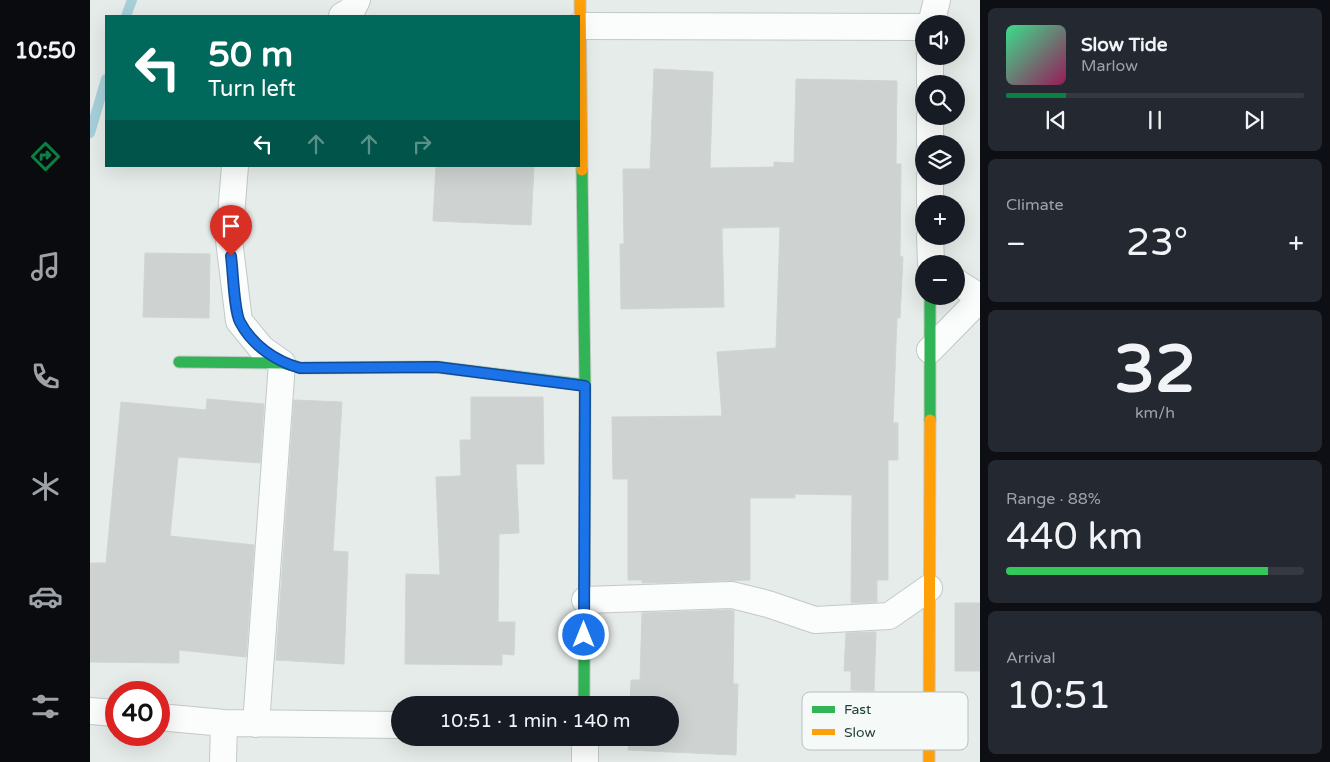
<!DOCTYPE html>
<html lang="en">
<head>
<meta charset="utf-8">
<style>
  body { margin:0; font-family:"Varela Round",sans-serif; background:#242831; color:#f1f3f6; height:100vh; display:flex; flex-direction:column; font-size:19px; white-space:nowrap }
  * { box-sizing:border-box; margin:0 }
  p { font-size:16px; color:#9ea1a6 }
  .icon { flex:none; width:28px; height:28px; fill:none; stroke:currentColor; stroke-width:2; stroke-linecap:round; stroke-linejoin:round }
  .map { position:relative; flex:1; overflow:hidden }
  .sheet { display:flex; flex-direction:column; gap:8px; padding:8px; background:#0d0f14; width:350px }
  .sheet>* { flex:none }
  .guide { position:absolute; left:15px; top:15px; width:475px; height:152px; border-radius:0px; box-shadow:0 5px 20px #0002; background:#00695c; color:#fff; overflow:hidden }
  .fabs { position:absolute; left:825px; top:15px; display:grid; gap:10px }
  .fabs a { display:grid; place-items:center; width:50px; height:50px; border-radius:50%; background:#171b24; box-shadow:0 5px 20px #0002; font-size:25px }
  .speed { position:absolute; left:15px; top:681px; display:flex; gap:10px; font-size:25px; font-weight:700; text-align:center }
  .speed>* { display:grid; place-content:center; width:65px; height:65px; border-radius:50%; background:#171b24; box-shadow:0 5px 20px #0002; line-height:1 }
  .speed .limit { border:8px solid #d22; background:#fff; color:#111 }
  .pin { position:absolute; display:grid; place-items:center; width:42px; height:42px; color:#fff; margin:-51px -21px; border-radius:50% 50% 50% 0; rotate:-45deg; box-shadow:0 0 5px #0007 }
  .pin .icon { rotate:45deg }
  .me { position:absolute; width:55px; margin:-28px; rotate:0deg; stroke-linejoin:round; filter:drop-shadow(0 0 4px #0008) }
  .turn { display:flex; align-items:center; gap:18px; height:105px; padding:0 20px; font-size:22px }
  .turn .icon { width:65px; height:65px; stroke-width:2.5 }
  .turn b { display:block; font-size:35px; line-height:42px }
  .lanes { display:flex; align-items:center; height:48px; padding:0 20px; background:#0003; justify-content:center; gap:25px; direction:ltr }
  .lanes .off { opacity:.35 }
  .big { font-size:38px; font-weight:600; line-height:1.1 }
  .sheet .widget { flex:1; display:flex; flex-direction:column; justify-content:center; gap:8px; min-width:0; padding:0 18px; border-radius:8px; background:#242831 }
  .sheet .dial { align-items:center; gap:0 }
  .dial b { font-size:65px; line-height:1 }
  .song { display:flex; align-items:center; gap:15px }
  .cover { width:60px; height:60px; border-radius:8px; background:linear-gradient(135deg,hsl(150 70% 55%),hsl(330 70% 35%)) }
  .played { height:5px; border-radius:2px; background:linear-gradient(90deg,#0b8043 20%,#363941 20%) }
  .keys { display:flex; justify-content:space-around; direction:ltr }
  .heat { display:flex; justify-content:space-between; align-items:center; font-size:28px; direction:ltr }
  .charge { height:8px; border-radius:4px; background:linear-gradient(90deg,#34c759 88%,#363941 0) }
  .trip { position:absolute; left:301px; top:696px; width:288px; height:50px; border-radius:25px; background:#171b24; box-shadow:0 5px 20px #0002; font-weight:600; line-height:50px; text-align:center }
  main { display:flex; flex:1; min-height:0 }
  .tab-bar { display:flex; flex-direction:column; width:90px; justify-content:space-around; align-items:center; background:#090b0e; color:#9ea1a6 }
  .tab-bar .icon { width:35px; height:35px }
  .tab-bar .active { color:#0b8043 }
  .tab-bar b { font-size:22px; color:#f1f3f6 }
  .map>svg:first-child { display:block }
</style>
</head>
<body>
<main>
<nav class="tab-bar">
<b>10:50</b>
<svg class="icon active" aria-label="directions" viewBox="0 0 24 24"><path d="M12 3l9 9-9 9-9-9zM9 14v-3h6M13 9l2 2-2 2"/></svg>
<svg class="icon" aria-label="music" viewBox="0 0 24 24"><path d="M9 18V5l10-2v13"/><circle cx="6" cy="18" r="3"/><circle cx="16" cy="16" r="3"/></svg>
<svg class="icon" aria-label="phone" viewBox="0 0 24 24"><path d="M5 4h4l2 5-3 2q2 4 5 5l2-3 5 2v4C11 20 4 13 5 4z"/></svg>
<svg class="icon" aria-label="climate" viewBox="0 0 24 24"><path d="M12 3v18M4 7l16 10M4 17L20 7"/></svg>
<svg class="icon" aria-label="car" viewBox="0 0 24 24"><path d="M5 17H2v-5l4-1 3-4h7l3 4 3 1v5h-3M9 17h6M6 11h13"/><circle cx="7" cy="17" r="2"/><circle cx="17" cy="17" r="2"/></svg>
<svg class="icon" aria-label="filters" viewBox="0 0 24 24"><path d="M4 7h16M4 17h16"/><circle cx="9" cy="7" r="2"/><circle cx="15" cy="17" r="2"/></svg>
</nav>
<div class="map">
<svg width="890" height="762" viewBox="0 0 890 762">
  <rect width="100%" height="100%" fill="#e6ece9"/>
  <g fill="none" stroke-linecap="round" stroke-linejoin="round">
    <!-- stream -->
    <path stroke="#a7d0da" stroke-width="10" d="M36,16L42,0
      M0,133L16,79"/>
  </g>
  <!-- building -->
  <path fill="#ced3d1" stroke="#cfd5d2" d="M564,69L623,72L620,168L684,167V162L704,163L706,79L807,81L806,164H811L810,256L813,257L810,318H807L803,423H808V460H798V580H787V602L761,603L762,495L705,494V498H660V580L552,583V580H538V479H523L522,417L632,416L627,352L686,348L690,227L632,228L634,307L531,309L530,244H534L533,169H560Z
    M346,166H444L441,225L343,221Z
    M55,253L120,254L119,318L53,317Z
    M381,397H453L454,464H426L429,533L409,534L408,622H425L424,655L412,654V665L315,664L316,574L350,575L346,477L371,476L370,440H381Z
    M117,399L174,404L170,463L88,457L80,536L164,545L156,657L89,650V663L0,662V563H16L31,402L116,410Z
    M204,400L252,402L243,551L258,552L254,664L186,660Z
    M865,603H890V671H865Z
    M640,610L644,611L643,684H648L646,755L538,750L539,738H580V705H540L541,680H550L552,613Z
    M786,632L784,691L761,690V671H754L756,633Z"/>
  <g fill="none" stroke-linecap="round" stroke-linejoin="round">
    <defs>
      <path id="street" d="M252,16L262,10L267,0
        M841,24L847,0
        M489,26L834,27
        M840,56V84
        M840,116V144
        M145,166L139,240L149,321L172,349L192,363L166,724
        M840,176V204
        M840,236L841,264
        M866,282L890,297
        M840,350L890,299
        M495,600L642,595L678,604L725,620L799,616L839,588
        M0,711L26,713
        M69,717L134,723L310,725
        M495,738V762
        M133,762L134,723"/>
      <path id="fast" d="M492,170L495,385L494,705
        M89,362L192,363L210,368L347,367L495,385
        M840,420V296"/>
      <path id="slow" d="M490,0L492,170
        M839,762L840,420"/>
    </defs>
    <!-- street casing -->
    <use href="#street" stroke="#c3c9c6" stroke-width="28"/>
    <!-- fast casing -->
    <use href="#fast" stroke="#c2cac7" stroke-width="13"/>
    <!-- slow casing -->
    <use href="#slow" stroke="#c2cac7" stroke-width="13"/>
    <!-- street -->
    <use href="#street" stroke="#fbfcfc" stroke-width="26"/>
    <!-- fast -->
    <use href="#fast" stroke="#30b455" stroke-width="11"/>
    <!-- slow -->
    <use href="#slow" stroke="#ff9f0a" stroke-width="11"/>
  </g>
  <g fill="none" stroke-linecap="round" stroke-linejoin="round">
    <defs>
      <path id="route" d="M141,256C143,270 144,311 150,322C162,345 185,361 210,368L347,367L495,386L494,635"/>
    </defs>
    <!-- route casing -->
    <use href="#route" stroke="#114b97" stroke-width="12"/>
    <!-- route -->
    <use href="#route" stroke="#1a73e8" stroke-width="9"/>
  </g>
  <!-- legend -->
  <rect x="712" y="692" width="166" height="58" rx="8" fill="#f5faf8" stroke="#b6c2bf" stroke-width="1"/>
  <rect x="722" y="706" width="23" height="7" fill="#30b455"/>
  <rect x="722" y="729" width="23" height="6" fill="#ff9f0a"/>
  <g font-size="14" fill="#23403a">
    <text x="754" y="714">Fast</text>
    <text x="754" y="737">Slow</text>
  </g>
</svg>
<div class="fabs">
<a><svg class="icon" aria-label="sound" viewBox="0 0 24 24"><path d="M4 9h4l5-4v14l-5-4H4zM17 9q2 3 0 6"/></svg></a>
<a><svg class="icon" aria-label="search" viewBox="0 0 24 24"><circle cx="10" cy="10" r="6"/><path d="M15 15l6 6"/></svg></a>
<a><svg class="icon" aria-label="layers" viewBox="0 0 24 24"><path d="M12 4l9 5-9 5-9-5zM3 14l9 5 9-5"/></svg></a>
<a>+</a>
<a>−</a>
</div>
<div class="speed"><div class="limit">40</div></div>
<div class="pin" style="left:141px;top:256px;background:#d93025"><svg class="icon" aria-label="arrive" viewBox="0 0 24 24"><path d="M6 21V4h12l-3 4 3 4H6"/></svg></div>
<svg class="me" style="left:494px;top:635px" viewBox="-20 -20 40 40"><circle r="17" fill="#1a73e8" stroke="#fff" stroke-width="3"/><path d="M0-11L8 9 0 5-8 9z" fill="#fff"/></svg>
<div class="trip">10:51 · 1 min · 140 m</div>
<div class="guide">
<div class="turn"><svg class="icon" aria-label="left" viewBox="0 0 24 24"><path d="M17 20v-9H6M10 6l-5 5 5 5"/></svg><div><b>50 m</b>Turn left</div></div>
<div class="lanes"><svg class="icon" aria-label="left" viewBox="0 0 24 24"><path d="M17 20v-9H6M10 6l-5 5 5 5"/></svg><svg class="icon off" aria-label="ahead" viewBox="0 0 24 24"><path d="M12 20V5M6 11l6-6 6 6"/></svg><svg class="icon off" aria-label="ahead" viewBox="0 0 24 24"><path d="M12 20V5M6 11l6-6 6 6"/></svg><svg class="icon off" aria-label="right" viewBox="0 0 24 24"><path d="M7 20v-9h11M14 6l5 5-5 5"/></svg></div>
</div>
</div>
<section class="sheet">
<div class="widget">
<div class="song"><i class="cover"></i><div><b>Slow Tide</b><p>Marlow</p></div></div>
<div class="played"></div>
<div class="keys"><svg class="icon" aria-label="previous" viewBox="0 0 24 24"><path d="M18 5L8 12l10 7zM5 5v14"/></svg><svg class="icon" aria-label="pause" viewBox="0 0 24 24"><path d="M8 5v14M16 5v14"/></svg><svg class="icon" aria-label="next" viewBox="0 0 24 24"><path d="M6 5l10 7-10 7zM19 5v14"/></svg></div>
</div>
<div class="widget"><p>Climate</p>
<div class="heat"><a>−</a><b class="big">23°</b><a>+</a></div>
</div>
<div class="widget dial"><b>32</b><p>km/h</p></div>
<div class="widget"><p>Range · 88%</p><b class="big">440 km</b><div class="charge"></div></div>
<div class="widget"><p>Arrival</p><b class="big">10:51</b></div>
</section>
</main>
</body>
</html>
